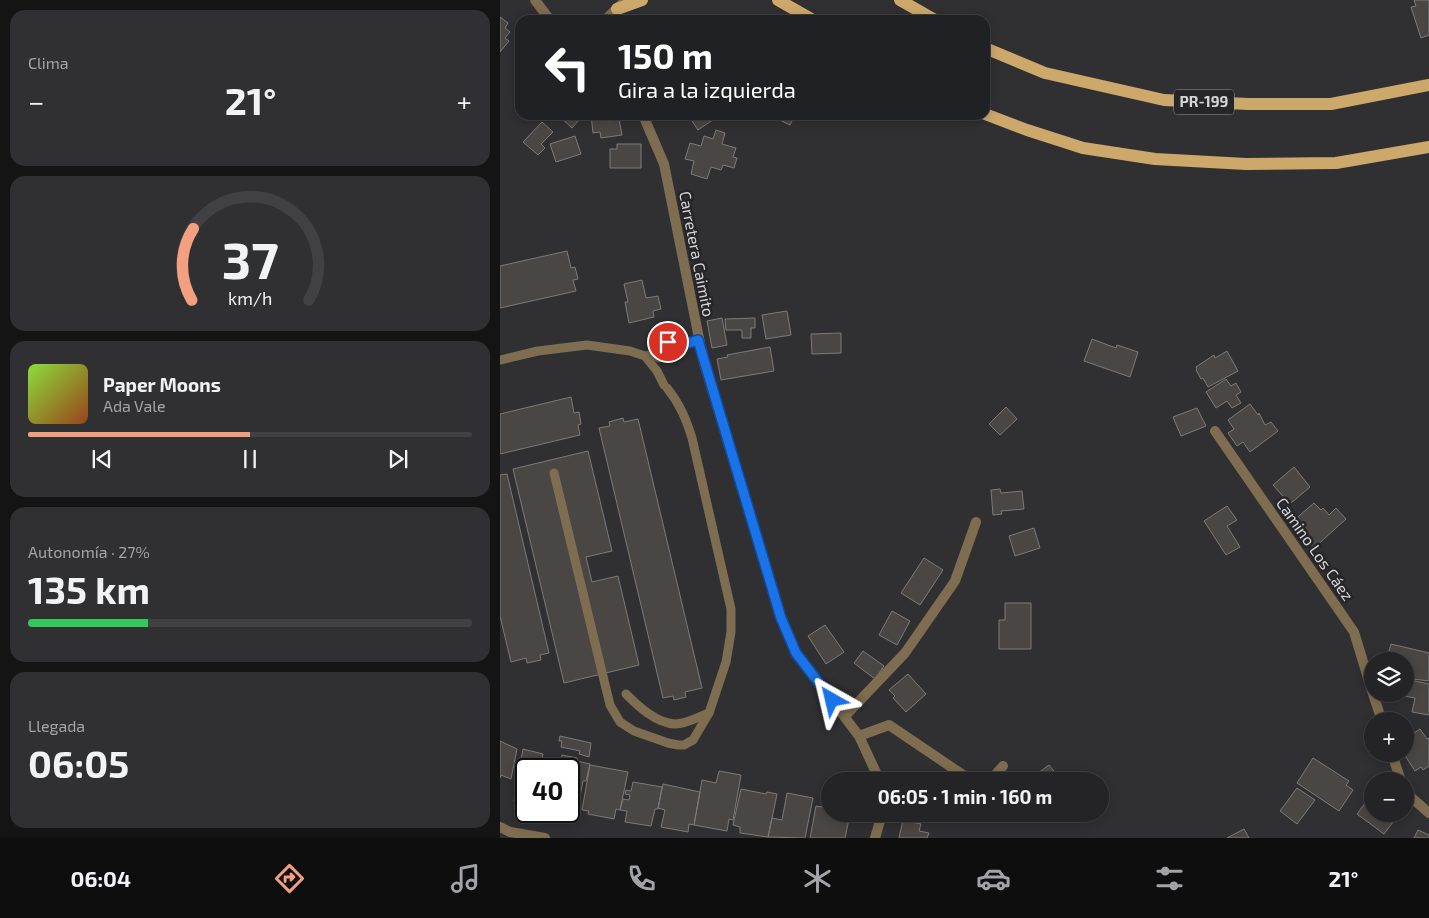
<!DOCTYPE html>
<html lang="es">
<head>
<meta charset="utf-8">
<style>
  body { margin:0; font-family:"Exo 2",sans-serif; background:#303032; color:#f1f3f6; height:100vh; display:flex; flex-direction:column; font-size:19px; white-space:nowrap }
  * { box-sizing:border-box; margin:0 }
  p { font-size:16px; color:#a3a4a7 }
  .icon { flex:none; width:28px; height:28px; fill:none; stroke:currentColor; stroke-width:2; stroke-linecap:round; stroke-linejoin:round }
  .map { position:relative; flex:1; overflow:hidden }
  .panel { display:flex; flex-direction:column; gap:10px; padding:10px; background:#141415; width:500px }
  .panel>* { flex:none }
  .guide { position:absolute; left:15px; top:15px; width:475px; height:105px; border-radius:15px; box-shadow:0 2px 12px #0003,0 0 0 1px #414143; background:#202124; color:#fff; overflow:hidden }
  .controls { position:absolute; left:864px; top:652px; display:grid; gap:10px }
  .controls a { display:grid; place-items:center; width:50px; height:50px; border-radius:50%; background:#242426; box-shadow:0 2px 12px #0003,0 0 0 1px #414143; font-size:25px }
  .speed { position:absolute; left:15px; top:758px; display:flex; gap:10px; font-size:25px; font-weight:700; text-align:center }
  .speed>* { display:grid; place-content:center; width:65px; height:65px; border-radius:50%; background:#242426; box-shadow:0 2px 12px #0003,0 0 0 1px #414143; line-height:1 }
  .speed .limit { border:2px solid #111; border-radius:8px; background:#fff; color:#111 }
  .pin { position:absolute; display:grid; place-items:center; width:42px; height:42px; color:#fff; margin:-21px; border:2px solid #fff; border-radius:50%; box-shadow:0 1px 5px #0007 }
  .me { position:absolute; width:55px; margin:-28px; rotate:323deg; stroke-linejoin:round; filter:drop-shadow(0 0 4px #0008) }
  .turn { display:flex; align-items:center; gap:18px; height:105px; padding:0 20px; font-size:22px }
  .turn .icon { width:65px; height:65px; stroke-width:2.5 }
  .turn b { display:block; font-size:35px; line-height:42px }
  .big { font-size:38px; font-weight:700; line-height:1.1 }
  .panel .tile { flex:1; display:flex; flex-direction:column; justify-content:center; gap:8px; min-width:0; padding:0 18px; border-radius:15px; background:#303032 }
  .panel .dial { align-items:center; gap:0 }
  .dial svg { height:130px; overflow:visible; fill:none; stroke:#414143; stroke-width:7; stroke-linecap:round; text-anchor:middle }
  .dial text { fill:#f1f3f6; stroke:none }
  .song { display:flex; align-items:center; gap:15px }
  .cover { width:60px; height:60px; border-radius:8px; background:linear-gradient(135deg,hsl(90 70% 55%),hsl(20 70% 35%)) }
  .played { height:5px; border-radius:2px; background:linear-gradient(90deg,#f2a07f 50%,#414143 50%) }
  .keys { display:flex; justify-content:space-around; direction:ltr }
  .heat { display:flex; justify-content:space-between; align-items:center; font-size:28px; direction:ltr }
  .charge { height:8px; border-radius:4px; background:linear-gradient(90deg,#34c759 27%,#414143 0) }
  .trip { position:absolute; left:321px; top:772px; width:288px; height:50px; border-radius:25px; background:#242426; box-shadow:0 2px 12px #0003,0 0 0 1px #414143; font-weight:700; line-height:50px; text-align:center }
  .dock { display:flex; height:80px; justify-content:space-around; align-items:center; background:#0e0e0f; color:#a3a4a7 }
  .dock .icon { width:35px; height:35px }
  .dock .active { color:#f2a07f }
  .dock b { font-size:22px; color:#f1f3f6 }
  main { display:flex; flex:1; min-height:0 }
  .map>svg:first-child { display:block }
</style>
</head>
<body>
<main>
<section class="panel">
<div class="tile"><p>Clima</p>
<div class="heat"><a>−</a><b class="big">21°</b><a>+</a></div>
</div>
<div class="tile dial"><svg viewBox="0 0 100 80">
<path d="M14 69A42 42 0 1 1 86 69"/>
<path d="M14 69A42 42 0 0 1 15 25" stroke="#f2a07f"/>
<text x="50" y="56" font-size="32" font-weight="700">37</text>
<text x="50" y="72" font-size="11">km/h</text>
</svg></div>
<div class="tile">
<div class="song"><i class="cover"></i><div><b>Paper Moons</b><p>Ada Vale</p></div></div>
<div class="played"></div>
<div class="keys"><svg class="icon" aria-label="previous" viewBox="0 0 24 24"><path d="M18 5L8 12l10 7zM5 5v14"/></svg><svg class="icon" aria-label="pause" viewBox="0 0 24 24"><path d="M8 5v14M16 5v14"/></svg><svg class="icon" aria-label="next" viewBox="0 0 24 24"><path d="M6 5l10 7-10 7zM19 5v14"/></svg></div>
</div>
<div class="tile"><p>Autonomía · 27%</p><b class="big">135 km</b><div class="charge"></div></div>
<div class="tile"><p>Llegada</p><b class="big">06:05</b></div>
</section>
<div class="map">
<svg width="929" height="838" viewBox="0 0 929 838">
  <rect width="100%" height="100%" fill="#303033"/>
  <!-- building -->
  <path fill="#4a4644" stroke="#7e7a78" d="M914,0H929V35L921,38L911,7L916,6Z
    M0,17L8,23L5,28L10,32L5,38L9,41L0,52Z
    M61,115H83L72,128L60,117Z
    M91,115H108L109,121L119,119L122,135L101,138L100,132L93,133Z
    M188,115H220L198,130Z
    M227,115H256V119L227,116Z
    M269,115H295L290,125Z
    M42,122L53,132L41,144L45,148L38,155L23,142Z
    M216,130L225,133L222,144L236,148L233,157L237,158L234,168L223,165L221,170L211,167L207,179L191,174L194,161L185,159L190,143L201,146L204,136L213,139Z
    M75,136L81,154L56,162L50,144Z
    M117,144H141V168H110V149H117Z
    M67,251L71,268L75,267L78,279L73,280L76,291L0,308V266Z
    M142,280L146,298L158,296L161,309L153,311L154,317L129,323L125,302H128L124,284Z
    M287,311L291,335L266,339L262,315Z
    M222,318L227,345L212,348L207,321Z
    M255,318V328H251V338H242V330H226L225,319Z
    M341,333V353L312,354L311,334Z
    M592,339L616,348L617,345L638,352L630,377L584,361Z
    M270,347L274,371L221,380L217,359L228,357L227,355Z
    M727,351L738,371L708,387L703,378L701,379L696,370L697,369L696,367L714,355L715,358Z
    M726,379L731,386L736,383L741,392L736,395L741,403L732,408L727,401L716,408L706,392Z
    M71,397L74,413L79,412L81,424L78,425L80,435L0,454V414Z
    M750,404L758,415L759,413L765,425L771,422L778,431L750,452L743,442L737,446L728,433L734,429L728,420Z
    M506,407L517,419L500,435L489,424Z
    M697,408L706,426L681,436L673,417Z
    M123,418L124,422L138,419L202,688L185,692L186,697L174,700L173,696L163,698L99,428L110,426L109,422Z
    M88,451L112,551L86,557L92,582L118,576L139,665L64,683L13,469Z
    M794,467L810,487L790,504L773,485Z
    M7,474L49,653L40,655L41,660L27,663L26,658L11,662L0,616V475Z
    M500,489L501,493L522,491L524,509L501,511L502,514L493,515L491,490Z
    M814,503L821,510L823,508L829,515L836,508L846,519L814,548L792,522Z
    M727,506L737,520L727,526L740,547L726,555L704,521Z
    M534,528L540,548L515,556L509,536Z
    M424,558L443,570L420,605L401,593Z
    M505,603H531V649H499V620H505Z
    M392,611L410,621L397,645L379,635Z
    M325,625L344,652L326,664L308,636Z
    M891,644L929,653V681L905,678V661H886Z
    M363,651L384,666L375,679L354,663Z
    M408,674L426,694L406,712L393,698L395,696L389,690Z
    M910,680L929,684V715L912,712L915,698L904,696L906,683H910Z
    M920,729L927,739L929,738V766L923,770L921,767L915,771L904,754L905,739Z
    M60,736L91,743L89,757L79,754L80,751L61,747L62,741H59Z
    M0,741L17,749L11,779L1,775L0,778Z
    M23,749L43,754L42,759L49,760L47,769H26V803L14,801L22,760H21Z
    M62,755L77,758V761L90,764L86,781H83L77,812L69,810V769H59Z
    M813,758L849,781L846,785L853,790L839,811L797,783Z
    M90,765L128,772L120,810L116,809L114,819L88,814L89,811L82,810Z
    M549,765L562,781H539L534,776Z
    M219,771L241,775L233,820L229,819L227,831L194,825L202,780L216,783Z
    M133,782L162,787L158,809H155L151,826L125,822L127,811L120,810L123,799L129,800L130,795L125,794L126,790L131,791Z
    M872,783V814H902L898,819L896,818L884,834L857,814L869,798L864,795Z
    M163,784L200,792L194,825L189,824L188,832L161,827L165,810L158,808Z
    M797,788L815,800L797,824L780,811Z
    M241,789L266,794L267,792L277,794L268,837L240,833V827L233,825Z
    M287,793L313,798L305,838L268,837L272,818L282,820Z
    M316,806L330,808V814H350L345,838H310Z
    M403,820L421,824L419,831L429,833L427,838H399Z
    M744,829L749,838H727Z
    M918,830L929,835V838H914Z"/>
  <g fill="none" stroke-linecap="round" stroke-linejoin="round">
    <!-- service -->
    <path stroke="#7e6d50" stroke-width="9" d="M134,20L144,19L154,20
      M168,342L176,340L182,345L198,340
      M153,354L159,358L167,356
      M171,355L180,352L182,345
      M145,356L157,371L164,385
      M0,360L38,351L87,345L130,351L145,356L153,354L156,346L165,343
      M54,473L110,705L120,722L134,731L168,743L178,745H184L193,740L209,713L226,662L231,632V609L192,438C186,419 180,404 167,388
      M126,694C139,707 156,723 175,724C187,724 198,717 209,713"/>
    <!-- minor -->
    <path stroke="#7e6d50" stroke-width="10" d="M35,0L50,20
      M715,431L854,632L872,691
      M873,694L882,721
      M345,716L405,653L455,581L476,522
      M359,736L389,725L472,781
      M892,754L901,781
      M490,781L503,766
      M905,792L929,813
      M0,827L10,832L45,838"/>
    <!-- tertiary -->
    <path stroke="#7e6d50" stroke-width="10" d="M105,20L122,4
      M143,115L164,164L204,363L281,618L296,653L359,736L380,781
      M375,838L382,814"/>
    <!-- primary -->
    <path stroke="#cca86b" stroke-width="12" d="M278,0L313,20
      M400,0L435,20
      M117,9L142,0
      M485,48L545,73L664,100L748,104H831L929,85
      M485,114L527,130L583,148L655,159L746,164L836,163L929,147"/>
  </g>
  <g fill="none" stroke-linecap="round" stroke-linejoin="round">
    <defs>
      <path id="route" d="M168,342L176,340L182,345L198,340L281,618L296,653L332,700"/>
    </defs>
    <!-- route casing -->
    <use href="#route" stroke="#114b97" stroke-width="12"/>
    <!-- route -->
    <use href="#route" stroke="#1a73e8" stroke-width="9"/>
  </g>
  <g text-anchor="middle" stroke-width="5" stroke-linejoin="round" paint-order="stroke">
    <!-- shield labels -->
    <rect fill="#262629" stroke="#a0a0a3" stroke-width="1" x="674" y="89.5" width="60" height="25" rx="4"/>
    <g font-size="15" font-weight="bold" fill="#d5d5d7">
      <text x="704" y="107">PR-199</text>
    </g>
    <!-- street labels -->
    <g font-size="16" fill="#d5d5d7" stroke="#262629">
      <text transform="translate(197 254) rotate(79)" y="6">Carretera Caimito</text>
      <text transform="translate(815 549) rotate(55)" y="6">Camino Los Cáez</text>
    </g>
  </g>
</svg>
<div class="controls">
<a><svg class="icon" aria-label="layers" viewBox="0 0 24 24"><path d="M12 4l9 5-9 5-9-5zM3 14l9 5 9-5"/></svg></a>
<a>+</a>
<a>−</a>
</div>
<div class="speed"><div class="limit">40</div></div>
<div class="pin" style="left:168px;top:342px;background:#d93025"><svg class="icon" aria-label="arrive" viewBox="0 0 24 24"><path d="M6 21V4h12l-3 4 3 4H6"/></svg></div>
<svg class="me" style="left:332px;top:700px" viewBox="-20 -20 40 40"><path d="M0-17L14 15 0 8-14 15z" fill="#1a73e8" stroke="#fff" stroke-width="4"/></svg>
<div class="trip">06:05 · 1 min · 160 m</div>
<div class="guide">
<div class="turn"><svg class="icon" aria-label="left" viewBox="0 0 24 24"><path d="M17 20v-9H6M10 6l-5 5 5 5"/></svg><div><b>150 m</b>Gira a la izquierda</div></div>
</div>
</div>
</main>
<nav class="dock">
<b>06:04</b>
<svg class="icon active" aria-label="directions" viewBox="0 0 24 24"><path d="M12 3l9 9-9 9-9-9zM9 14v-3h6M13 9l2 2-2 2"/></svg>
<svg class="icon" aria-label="music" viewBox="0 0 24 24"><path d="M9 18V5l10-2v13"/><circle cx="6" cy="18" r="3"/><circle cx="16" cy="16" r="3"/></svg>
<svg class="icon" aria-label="phone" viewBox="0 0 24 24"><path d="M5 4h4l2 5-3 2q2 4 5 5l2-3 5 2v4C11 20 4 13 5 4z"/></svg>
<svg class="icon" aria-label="climate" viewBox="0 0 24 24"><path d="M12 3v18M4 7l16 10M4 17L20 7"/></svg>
<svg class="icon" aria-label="car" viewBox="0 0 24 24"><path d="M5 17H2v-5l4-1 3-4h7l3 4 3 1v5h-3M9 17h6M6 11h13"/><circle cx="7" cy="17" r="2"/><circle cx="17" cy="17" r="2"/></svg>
<svg class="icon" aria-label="filters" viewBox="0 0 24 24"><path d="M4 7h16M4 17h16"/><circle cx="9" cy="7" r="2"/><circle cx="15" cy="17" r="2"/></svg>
<b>21°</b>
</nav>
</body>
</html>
